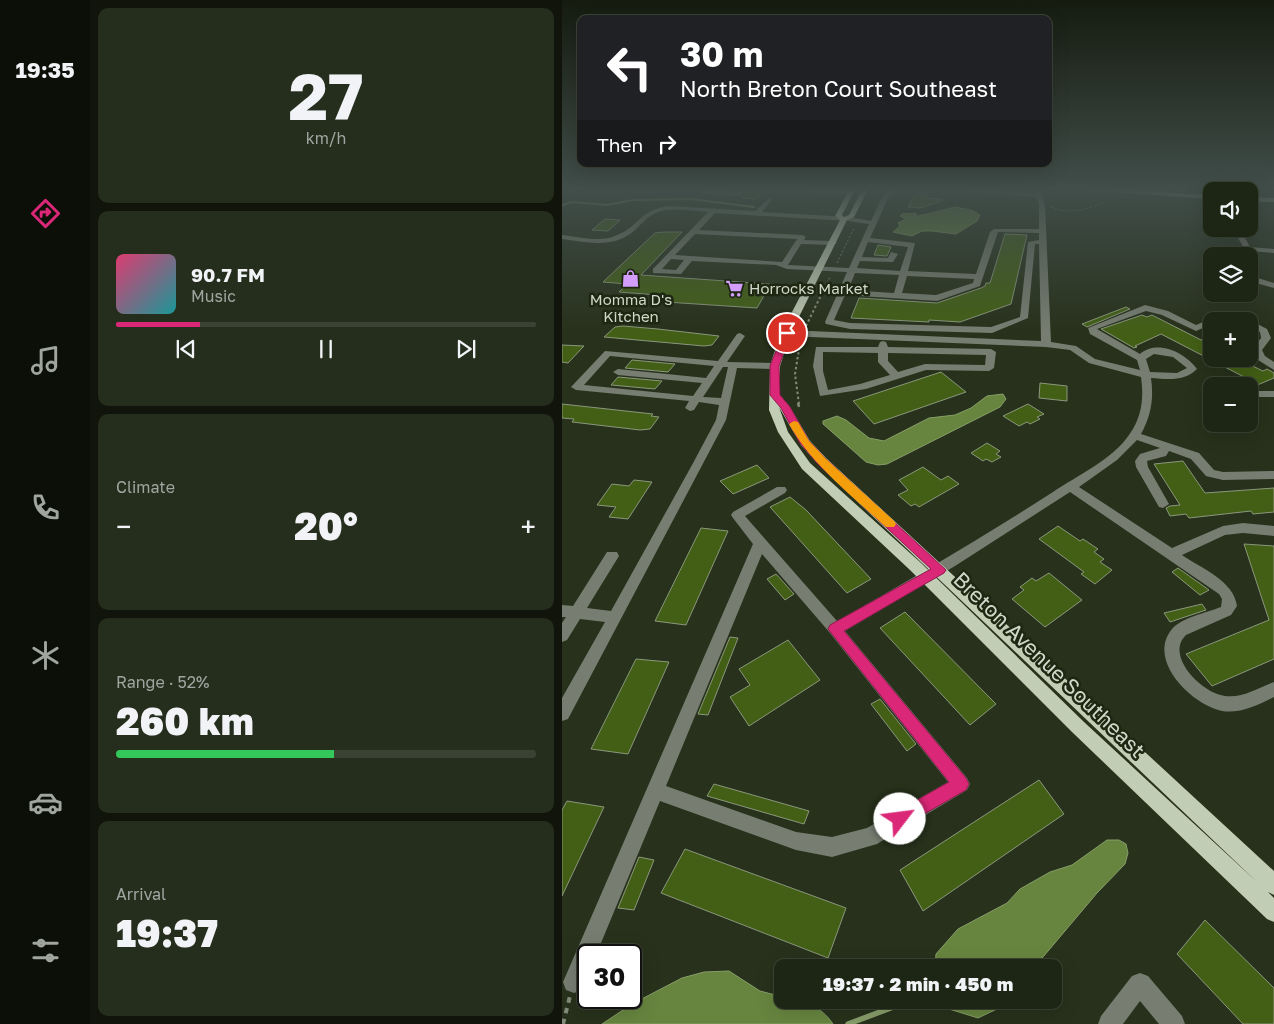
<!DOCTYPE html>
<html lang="en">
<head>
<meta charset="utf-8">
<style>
  body { margin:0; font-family:"Golos Text",sans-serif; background:#252d1d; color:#f1f3f6; height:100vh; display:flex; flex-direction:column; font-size:19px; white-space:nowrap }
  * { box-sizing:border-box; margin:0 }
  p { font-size:16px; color:#a0a5a0 }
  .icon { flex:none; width:28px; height:28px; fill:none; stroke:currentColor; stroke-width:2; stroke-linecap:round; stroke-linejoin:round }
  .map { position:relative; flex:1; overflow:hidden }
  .sheet { display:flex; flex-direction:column; gap:8px; padding:8px; background:#10140b; width:472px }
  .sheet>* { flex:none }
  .banner { position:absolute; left:15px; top:15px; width:475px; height:152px; border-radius:10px; box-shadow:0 5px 20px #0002,0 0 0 1px #3b4234; background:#202124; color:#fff; overflow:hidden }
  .buttons { position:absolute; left:641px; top:182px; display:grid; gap:10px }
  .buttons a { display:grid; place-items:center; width:55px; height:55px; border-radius:10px; background:#1d2514; box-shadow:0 5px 20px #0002,0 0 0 1px #3b4234; font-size:25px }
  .speed { position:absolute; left:15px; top:944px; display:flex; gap:10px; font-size:25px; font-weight:700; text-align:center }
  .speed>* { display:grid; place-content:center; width:65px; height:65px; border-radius:50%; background:#1d2514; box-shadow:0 5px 20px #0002,0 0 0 1px #3b4234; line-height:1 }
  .speed .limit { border:2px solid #111; border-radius:8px; background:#fff; color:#111 }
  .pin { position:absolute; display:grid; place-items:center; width:42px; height:42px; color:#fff; margin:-21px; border:2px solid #fff; border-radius:50%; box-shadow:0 1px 5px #0007 }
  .me { position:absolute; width:55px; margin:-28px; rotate:60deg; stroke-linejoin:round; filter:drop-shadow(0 0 4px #0008) }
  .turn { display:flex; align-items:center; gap:18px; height:105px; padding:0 20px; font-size:22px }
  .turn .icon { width:65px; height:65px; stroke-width:2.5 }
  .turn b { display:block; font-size:35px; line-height:42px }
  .then { display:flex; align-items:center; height:48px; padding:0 20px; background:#0003; gap:10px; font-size:19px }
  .big { font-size:38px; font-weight:800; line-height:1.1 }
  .sheet .tile { flex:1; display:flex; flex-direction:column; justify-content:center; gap:8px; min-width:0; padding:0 18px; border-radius:10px; background:#252d1d }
  .sheet .dial { align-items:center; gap:0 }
  .dial b { font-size:65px; line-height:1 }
  .song { display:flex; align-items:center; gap:15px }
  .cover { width:60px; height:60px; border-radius:8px; background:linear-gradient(135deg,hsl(340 70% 55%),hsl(180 70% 35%)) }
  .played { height:5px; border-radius:2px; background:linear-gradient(90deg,#db2777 20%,#3b4234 20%) }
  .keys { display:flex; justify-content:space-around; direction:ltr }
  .heat { display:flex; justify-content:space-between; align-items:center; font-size:28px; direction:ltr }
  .charge { height:8px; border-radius:4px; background:linear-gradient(90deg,#34c759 52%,#3b4234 0) }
  .trip { position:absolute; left:212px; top:959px; width:288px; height:50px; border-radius:10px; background:#1d2514; box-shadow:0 5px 20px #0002,0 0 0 1px #3b4234; font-weight:800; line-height:50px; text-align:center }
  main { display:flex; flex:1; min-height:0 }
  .tab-bar { display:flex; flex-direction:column; width:90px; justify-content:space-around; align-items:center; background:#0c0f08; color:#a0a5a0 }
  .tab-bar .icon { width:35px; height:35px }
  .tab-bar .active { color:#db2777 }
  .tab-bar b { font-size:22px; color:#f1f3f6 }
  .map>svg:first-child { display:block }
</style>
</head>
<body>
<main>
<nav class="tab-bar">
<b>19:35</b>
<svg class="icon active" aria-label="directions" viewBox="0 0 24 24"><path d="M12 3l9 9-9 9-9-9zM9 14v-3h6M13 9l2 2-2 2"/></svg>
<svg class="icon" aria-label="music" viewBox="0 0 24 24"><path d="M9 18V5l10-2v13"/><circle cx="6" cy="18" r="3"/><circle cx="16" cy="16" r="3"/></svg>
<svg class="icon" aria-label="phone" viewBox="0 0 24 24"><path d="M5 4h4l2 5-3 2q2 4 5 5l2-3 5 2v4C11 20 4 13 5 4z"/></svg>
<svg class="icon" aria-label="climate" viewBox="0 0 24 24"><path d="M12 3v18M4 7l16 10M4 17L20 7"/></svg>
<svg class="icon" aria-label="car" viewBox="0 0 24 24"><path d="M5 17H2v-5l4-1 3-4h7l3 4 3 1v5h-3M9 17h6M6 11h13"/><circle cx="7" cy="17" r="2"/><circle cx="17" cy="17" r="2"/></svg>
<svg class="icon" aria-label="filters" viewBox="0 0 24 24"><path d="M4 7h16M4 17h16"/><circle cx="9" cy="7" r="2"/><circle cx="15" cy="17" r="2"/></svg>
</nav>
<section class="sheet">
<div class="tile dial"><b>27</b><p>km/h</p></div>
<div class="tile">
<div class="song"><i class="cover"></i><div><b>90.7 FM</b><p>Music</p></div></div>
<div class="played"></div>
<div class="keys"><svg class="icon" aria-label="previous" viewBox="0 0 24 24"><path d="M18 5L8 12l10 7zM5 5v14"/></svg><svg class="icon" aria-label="pause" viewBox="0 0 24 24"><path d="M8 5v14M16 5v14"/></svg><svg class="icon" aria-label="next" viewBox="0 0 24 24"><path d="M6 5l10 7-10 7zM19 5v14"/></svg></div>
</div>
<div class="tile"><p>Climate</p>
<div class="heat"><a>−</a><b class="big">20°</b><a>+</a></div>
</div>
<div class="tile"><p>Range · 52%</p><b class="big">260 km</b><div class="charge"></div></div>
<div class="tile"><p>Arrival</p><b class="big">19:37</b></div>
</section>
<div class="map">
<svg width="712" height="1024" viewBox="0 0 712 1024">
  <rect width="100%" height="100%" fill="#27311b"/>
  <!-- water -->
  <path fill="#67853f" stroke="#879e69" d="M393,207L409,210L418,215L415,221L394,234L370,231H360L350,236L331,232L338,226L336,223L344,219L338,216L340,214L354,213V216C359,216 385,209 393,207Z
    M441,394L444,399L438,407L325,464L316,465L304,462L261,424V421L275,416L284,420L307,438L322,441L367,418L393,415L409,408L425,396Z
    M545,840H557L564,844L566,853L563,864L535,893L481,957L469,967H373L374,954L396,929L445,903L458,889L488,872L510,865Z
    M167,971L198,991L221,997V1000C242,1000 259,1006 271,1024H40L70,1004L120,978L142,972Z
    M382,1000H444L437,1008L416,1018L387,1009Z"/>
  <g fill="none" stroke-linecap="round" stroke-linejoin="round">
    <!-- stream-far1 -->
    <path stroke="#879e69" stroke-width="2" d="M0,205L10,202L45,205L71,200L129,199L192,207"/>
    <!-- stream -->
    <path stroke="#879e69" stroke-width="5.5" d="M286,1024L350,1000"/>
  </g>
  <!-- building -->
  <path fill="#435f16" stroke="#8a977d" d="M189,189L202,190L194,199L181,198Z
    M354,193H365L363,198L380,199V201L358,208L346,207Z
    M43,219L58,220L46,231L30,230Z
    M102,232H120L79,275L220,285L215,294H203L195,308L104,302L109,296L57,292L65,284L41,282L93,233Z
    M443,234L465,235L449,304L398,322L367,320V322L289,318L297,298L375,303L419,288L423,286L424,283H428Z
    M316,245L329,247L325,256L312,255Z
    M564,307L568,309L525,327L520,324Z
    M580,315L585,317L590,315L639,340L650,335V359H676L701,371L705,369L712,373V378L693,386L682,381L686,379L599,334L573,346L575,347L572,348L539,329Z
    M61,326L96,329L157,336L150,345L142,346L42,337L53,327Z
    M0,345L22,346L6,363L0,362Z
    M70,360L113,364L106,372L63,368Z
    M379,372L404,392L312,424L291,401Z
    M56,377L100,381L93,389L49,385Z
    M478,383L505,386V401L477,398Z
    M0,404L91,414L89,416L97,417L88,429L78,430L10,422L12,419L0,418Z
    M466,404L482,414L475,417L478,419L468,424L465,422L457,426L441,416Z
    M425,443L438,451L434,454L439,457L430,462L424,459L421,461L409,453Z
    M621,461L643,493L712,488V512L691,514L689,511L627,518L624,514L608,516L604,508L608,506L618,505L592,464Z
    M195,465L207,478L171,494L158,481Z
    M361,467L379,480L386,476L397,484L357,507L353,504L349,506L336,495L346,490L337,480Z
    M72,480L90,482L66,519L47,517L54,507L35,505L50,484L67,486Z
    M228,497L244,510L309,579L285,593L208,507Z
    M496,526L518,541L521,539L536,549L532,552L542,559L538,562L550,570L533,584L519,574L522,572L477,539Z
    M139,528L166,531L124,625L93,621Z
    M682,544L712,546V659L650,686L624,654L707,620Z
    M616,568L640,585L647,590L638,595L610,572Z
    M487,573L520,600L483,627L450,599L462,590L458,587L470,578L474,581Z
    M214,574L232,594L223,600L205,579Z
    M640,604L644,610L608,622L602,613Z
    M343,612L434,704L408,725L318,628Z
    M168,637L176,638L146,715L136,714Z
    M226,640L258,680L187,726L168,697L188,685L177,669Z
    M74,659L107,662L66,754L29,749Z
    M318,699L354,744L345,751L309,704Z
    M477,780L502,814L361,911L338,870Z
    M152,784L247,811L242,824L145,796Z
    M5,801L42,807L0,896V810Z
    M123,849L284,908L266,958L99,893Z
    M77,857L92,860L72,910L56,908Z
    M643,920L712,988V1024H681L615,954Z"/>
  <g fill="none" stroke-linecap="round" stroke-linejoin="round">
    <!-- path-far3 -->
    <path stroke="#838b7a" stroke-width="1" stroke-dasharray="2 2" stroke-linecap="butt" d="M487,188L488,199
      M489,207C509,216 532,208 550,198
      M275,263L292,228
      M265,283L268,277"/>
    <!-- path-far2 -->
    <path stroke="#838b7a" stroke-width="2" stroke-dasharray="2.5 2.5" stroke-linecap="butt" d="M244,326L266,281
      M237,404L233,374L238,343"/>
    <!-- path-far1 -->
    <path stroke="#838b7a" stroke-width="2.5" stroke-dasharray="4 4" stroke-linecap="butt" d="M236,403L238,410"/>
    <!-- path -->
    <path stroke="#838b7a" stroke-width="4" stroke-dasharray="5.5 5.5" stroke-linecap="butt" d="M1,1024L8,996"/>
    <!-- minor -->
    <path fill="#777d71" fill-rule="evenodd" d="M143,188L178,192L181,194L178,196L143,194L140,192Z
      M238,188L288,191L291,193L288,195L248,193Z
      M331,188H345L327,196L308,238L353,243L346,271L414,274L428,232L432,229H477V205L474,197L359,188H399L473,193L471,188H477L483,205L489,342L514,346L533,359L578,370L575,360L528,334L526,328L583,305L606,311L634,325C664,311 677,313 705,329L709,338L700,350L703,356L712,362V370L696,360L690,350L699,338L698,332L688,326V321H650V324L634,331L600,315L584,311L535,329L578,354C596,339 623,353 635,369C622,382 606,379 589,378C592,399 589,416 579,434L637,453L652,470L661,472L712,471V479L661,480L648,477L644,476L629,459L607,451L604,456L585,461L586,467L607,504L601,508L597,507L574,467L573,461L578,454L598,448L575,440L555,460L517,487L610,548L661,526L681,523L712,526V536L681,533L663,535L620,555C639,568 672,581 675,606L669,615L624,635C602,656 641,694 663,696C682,698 695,688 712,682V697C696,705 678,714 660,711C630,705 584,660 610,629C621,617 644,613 659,607L660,599L657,594L508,492L393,566L283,631L405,778L408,784L405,790L315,844L270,857L234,850L98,801L34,955H26V974L20,990L12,993L4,990L1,982L191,544L171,518L169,515L171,512L215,487H223L225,490L223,493L183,516L275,621C348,580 421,537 491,492C516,475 550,460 567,435C580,417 582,398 579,377L527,363L508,350L484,347L225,336L220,333L225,330L479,341L477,244H473L466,318L430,333L288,329L264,324L263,322L285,272L225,269L214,265L130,261L119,274L91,273V269L146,212C130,211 111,207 96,212C84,216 78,227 68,234C49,248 22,242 0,239V235C17,237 39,243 55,235C78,226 76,211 106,206L193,211L207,198L210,200L200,212L287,217L309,221L321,195ZM153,213L287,221L307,224L287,268L226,265L239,244L271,245L275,243L271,241L242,240L244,237L240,235L137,230ZM436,232L477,233V240L466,242L458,317L429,327L288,323L272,320L283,295L375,301L418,286ZM133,234L235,239L220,262L113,255ZM306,242L346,247L338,271L295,268L298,261L328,262H331L336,254L329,252L326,258L300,257ZM109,259L122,260L114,270L100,269ZM293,273L337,275L332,293L286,290ZM345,276L412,279L411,283L374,295L340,293ZM592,354L611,357L625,368L615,373L588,372L584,359ZM200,554L268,633L386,782L305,828L270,837L234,832L104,786Z
      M605,188L598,191L595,189V188Z
      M617,188H623L624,191L619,192Z
      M660,188H666L668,191H662Z
      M666,229C678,229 683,237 688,247L712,249V253L687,251L684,256H676L677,251L682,248L676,238Z
      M688,269H691L696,278L712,283V288L690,282L688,277Z
      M178,333L183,336L165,362L213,363L218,366L213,369L175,368L164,420L6,719L0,721V698L43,622L18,619L5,640L0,642V623L4,617H0V605L11,606L45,552H55L57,556L25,608L49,611L130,465L154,420L157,405L137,402L132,410L128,411L123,408L127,401L14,390L9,387L43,351L156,361L175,334ZM48,356L152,366L144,378L56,369L51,372L56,375L140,383L131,396L22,385ZM161,367H166L159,398L141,397Z
      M321,341L324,342L326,347L429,349L434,352L432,368L427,371L364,370L304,389L258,396L251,366L254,347H316L318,342ZM261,352L316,353V362L328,375L298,384L266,390L261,371ZM326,353L424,355L423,365L363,364L336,372L326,361Z
      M688,391H712V397H688Z
      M578,973L586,976L620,1016L623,1024H597L578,1001L561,1024H536L539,1016L570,976Z"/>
    <!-- major -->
    <path fill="#c2cdb6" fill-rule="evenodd" d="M288,188H294L280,215L282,217L287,215L301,188H307L292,217L285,220L228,335L218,366L217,394L228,407L248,441L264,458L712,871V895L706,892L712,898V922L705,919L510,732L348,570L240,469L216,432L207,410L208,366L218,335L278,220L273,216ZM217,407L239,445L256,464L695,882L522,722L358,562L248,463L226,432Z
      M495,188H537L650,195V199Z
      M688,197L712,198V202L688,201Z"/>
  </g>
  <!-- sky -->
  <linearGradient id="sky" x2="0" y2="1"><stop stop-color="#151b0f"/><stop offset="0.57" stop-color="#414e4a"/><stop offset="1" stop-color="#414e4a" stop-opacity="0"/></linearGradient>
  <rect width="712" height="332" fill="url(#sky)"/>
  <!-- route -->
  <path fill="#db2777" stroke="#8e194d" d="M222,331L229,333L217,366L218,395L228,407L247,441L264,459L384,570L382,573L282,631L404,778L407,784L404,790L338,828L332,825L330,819L332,813L387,782L266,629L268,625L369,569L256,464L238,443L219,408L208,395V366Z"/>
  <!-- slow -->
  <path fill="#f59e0b" d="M232,421L236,422L247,441L264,459L332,521L334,524L332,527H324C289,495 250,465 227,424Z"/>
  <!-- icons -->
  <defs>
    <symbol id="shop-bare" viewBox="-9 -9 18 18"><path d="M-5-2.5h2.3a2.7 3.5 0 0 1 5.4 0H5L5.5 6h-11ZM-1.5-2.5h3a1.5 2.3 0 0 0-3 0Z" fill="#d29dfd" stroke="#1d2711" stroke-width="2.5" paint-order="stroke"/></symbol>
    <symbol id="supermarket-bare" viewBox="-9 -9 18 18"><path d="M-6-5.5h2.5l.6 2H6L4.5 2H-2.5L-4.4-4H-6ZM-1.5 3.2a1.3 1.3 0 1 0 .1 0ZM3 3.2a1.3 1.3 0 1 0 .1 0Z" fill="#d29dfd" stroke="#1d2711" stroke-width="2.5" paint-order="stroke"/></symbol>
  </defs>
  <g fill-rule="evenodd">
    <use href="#shop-bare" x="56" y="266" width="25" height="25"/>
    <use href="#supermarket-bare" x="160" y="276" width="25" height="25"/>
  </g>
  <g text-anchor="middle" stroke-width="5" stroke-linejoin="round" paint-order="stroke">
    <!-- far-poi labels -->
    <g font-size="15" fill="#d1d8ca" stroke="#1d2711" text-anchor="start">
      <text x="187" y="294">Horrocks Market</text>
      <text x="69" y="305" text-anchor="middle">Momma D's<tspan x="69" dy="17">Kitchen</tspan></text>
    </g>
    <!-- near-street labels -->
    <g font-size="21" fill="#d1d8ca" stroke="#1d2711">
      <text transform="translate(487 665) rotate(44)" y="7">Breton Avenue Southeast</text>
    </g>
  </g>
</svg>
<div class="buttons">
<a><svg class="icon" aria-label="sound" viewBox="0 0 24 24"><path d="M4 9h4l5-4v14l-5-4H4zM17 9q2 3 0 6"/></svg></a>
<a><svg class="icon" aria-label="layers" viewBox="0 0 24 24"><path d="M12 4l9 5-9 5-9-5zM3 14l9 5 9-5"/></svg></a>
<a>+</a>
<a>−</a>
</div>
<div class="speed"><div class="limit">30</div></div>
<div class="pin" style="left:225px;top:333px;background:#d93025"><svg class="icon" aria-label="arrive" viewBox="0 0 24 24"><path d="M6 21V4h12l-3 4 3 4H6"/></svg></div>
<svg class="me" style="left:338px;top:819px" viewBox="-20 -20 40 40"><circle r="19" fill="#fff"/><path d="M0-13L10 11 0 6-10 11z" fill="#db2777"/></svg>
<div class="trip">19:37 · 2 min · 450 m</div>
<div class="banner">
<div class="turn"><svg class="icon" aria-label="left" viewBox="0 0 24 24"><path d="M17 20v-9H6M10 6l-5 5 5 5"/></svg><div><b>30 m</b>North Breton Court Southeast</div></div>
<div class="then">Then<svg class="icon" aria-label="right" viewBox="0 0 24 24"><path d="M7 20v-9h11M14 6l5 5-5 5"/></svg></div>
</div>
</div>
</main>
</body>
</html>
